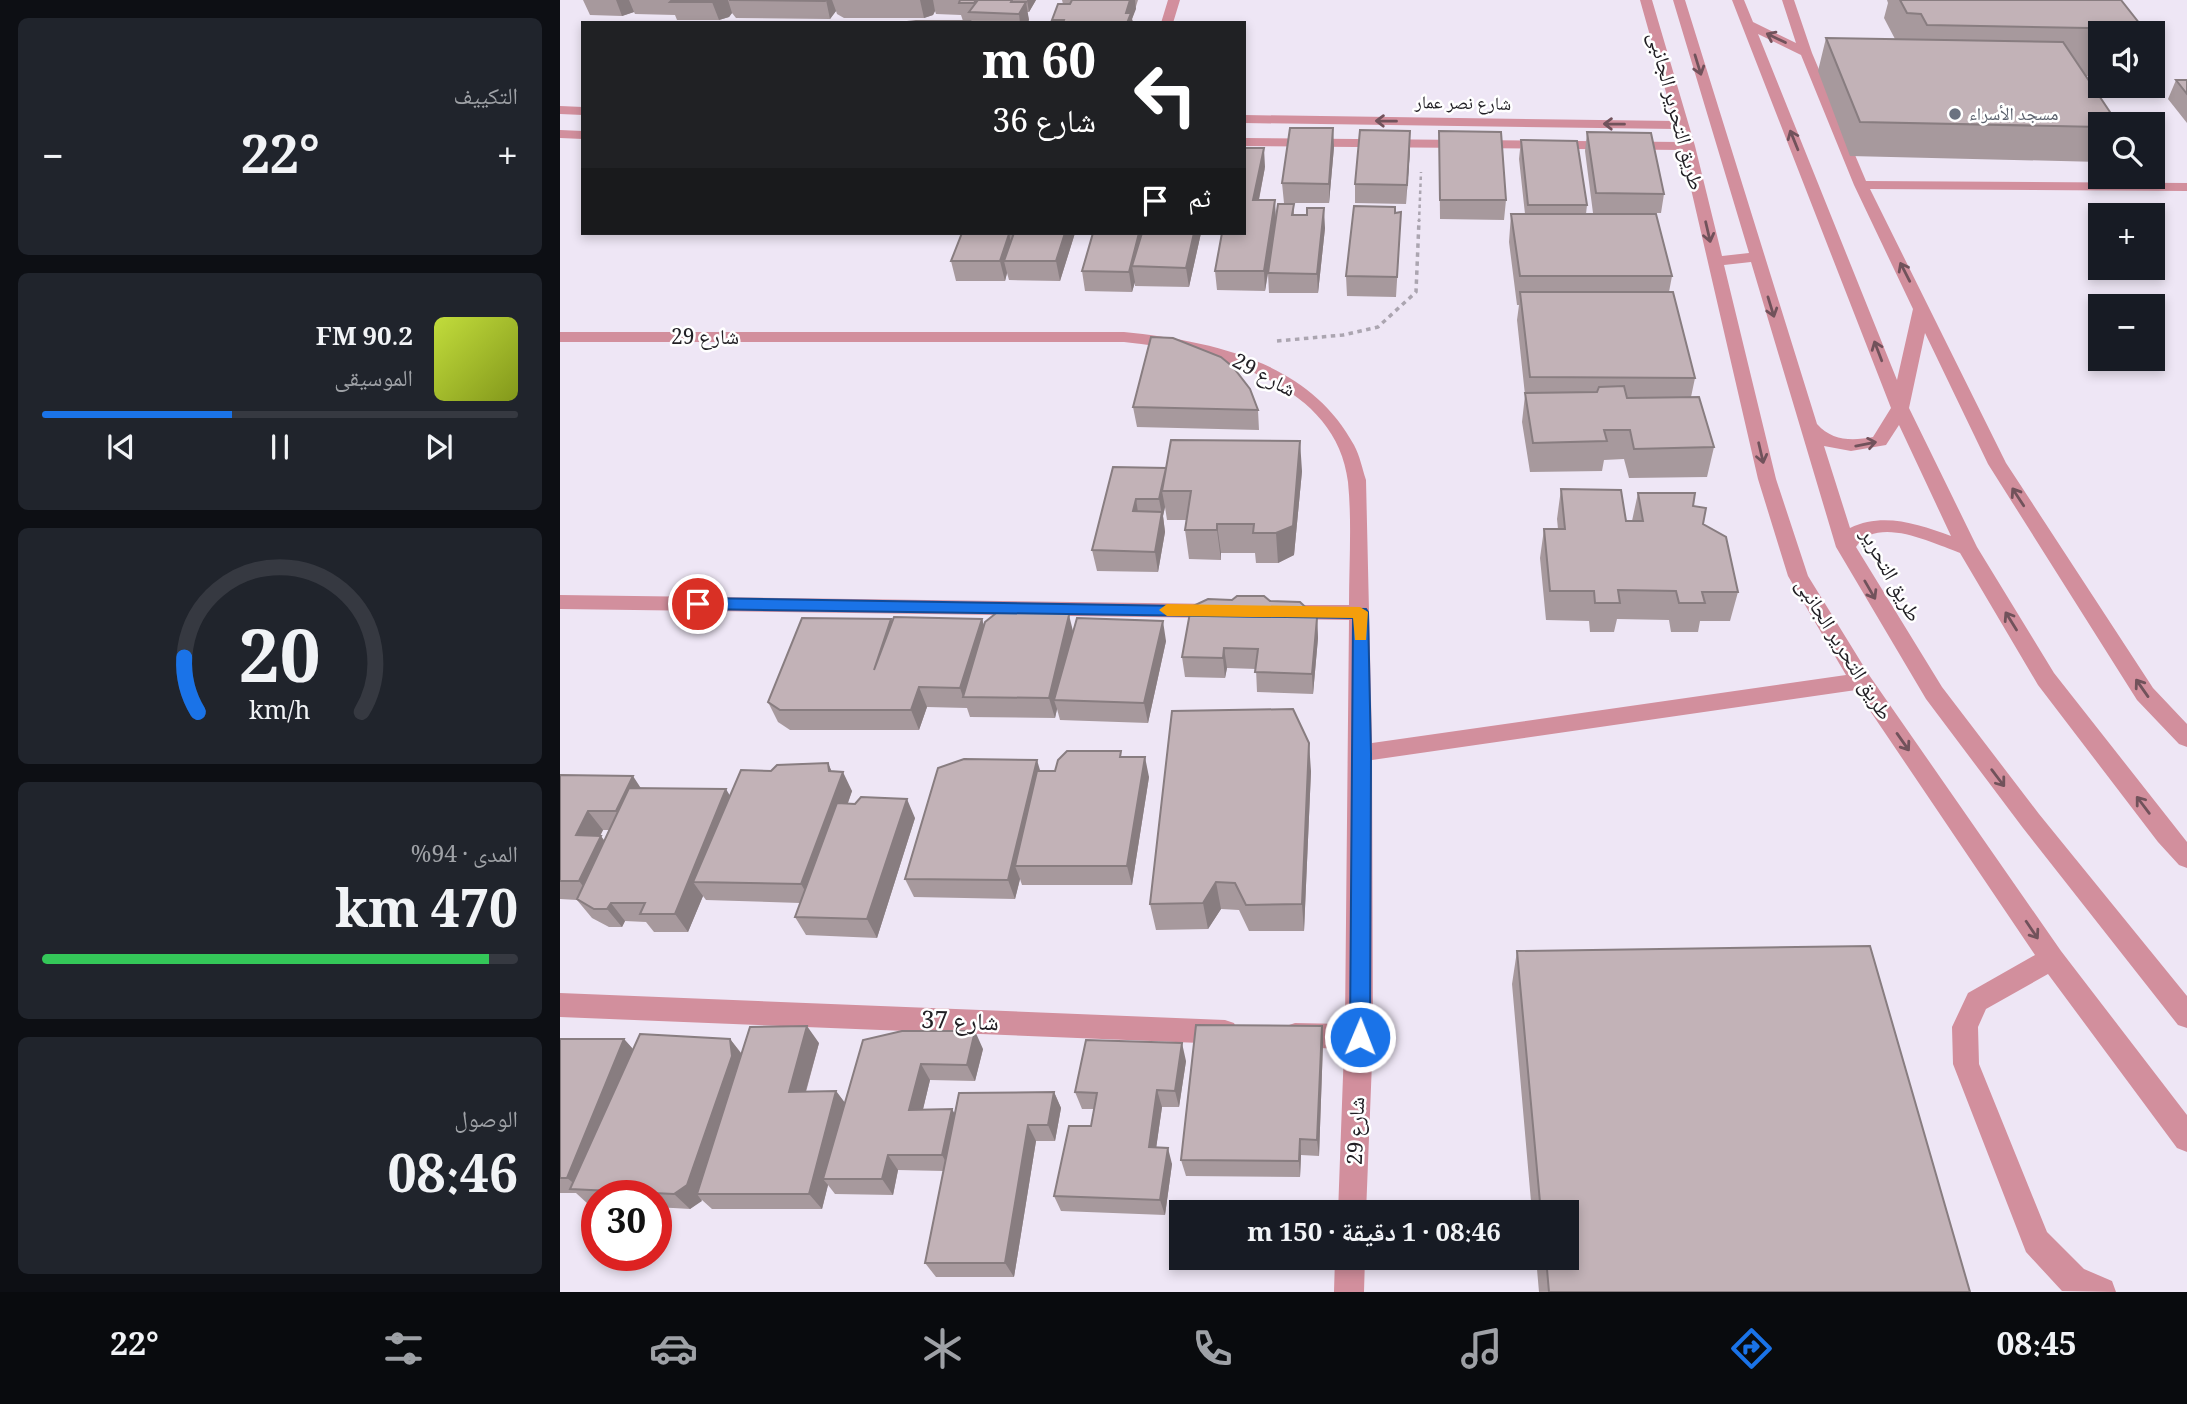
<!DOCTYPE html>
<html lang="ar">
<head>
<meta charset="utf-8">
<style>
  body { margin:0; font-family:Georgia,"Noto Naskh Arabic",serif; background:#20242c; color:#f1f3f6; direction:rtl; height:100vh; display:flex; flex-direction:column; font-size:26px; white-space:nowrap }
  * { box-sizing:border-box; margin:0 }
  p { font-size:23px; color:#9ea1a6 }
  .icon { flex:none; width:38px; height:38px; fill:none; stroke:currentColor; stroke-width:2; stroke-linecap:round; stroke-linejoin:round }
  .map { position:relative; flex:1; overflow:hidden; direction:ltr }
  .sheet { display:flex; flex-direction:column; gap:18px; padding:18px; background:#0d0f14; width:560px }
  .sheet>* { flex:none }
  .hud { position:absolute; left:21px; top:21px; width:665px; height:214px; border-radius:0px; box-shadow:0 4px 10px #0003; direction:rtl; background:#202124; color:#fff; overflow:hidden }
  .tools { position:absolute; left:1528px; top:21px; display:grid; gap:14px }
  .tools a { display:grid; place-items:center; width:77px; height:77px; border-radius:0px; background:#171b24; box-shadow:0 4px 10px #0003; font-size:35px }
  .speed { position:absolute; left:21px; top:1180px; display:flex; gap:14px; font-size:35px; font-weight:700; text-align:center }
  .speed>* { display:grid; place-content:center; width:91px; height:91px; border-radius:50%; background:#171b24; box-shadow:0 4px 10px #0003; line-height:1 }
  .speed .limit { border:10px solid #d22; background:#fff; color:#111 }
  .pin { position:absolute; display:grid; place-items:center; width:60px; height:60px; color:#fff; margin:-30px; border:4px solid #fff; border-radius:50%; box-shadow:0 2px 7px #0007 }
  .me { position:absolute; width:77px; margin:-38px; rotate:1deg; stroke-linejoin:round; filter:drop-shadow(0 0 5px #0008) }
  .turn { display:flex; align-items:center; gap:24px; height:147px; padding:0 35px; font-size:32px }
  .turn .icon { width:91px; height:91px; stroke-width:2.5 }
  .turn b { display:block; font-size:49px; line-height:60px }
  .then { display:flex; align-items:center; height:66px; padding:0 35px; background:#0003; gap:14px; font-size:26px }
  .big { font-size:52px; font-weight:700; line-height:1.1 }
  .sheet .tile { flex:1; display:flex; flex-direction:column; justify-content:center; gap:10px; min-width:0; padding:0 24px; border-radius:10px; background:#20242c }
  .sheet .dial { align-items:center; gap:0 }
  .dial svg { height:182px; overflow:visible; fill:none; stroke:#363941; stroke-width:7; stroke-linecap:round; text-anchor:middle }
  .dial text { fill:#f1f3f6; stroke:none }
  .song { display:flex; align-items:center; gap:21px }
  .cover { width:84px; height:84px; border-radius:10px; background:linear-gradient(135deg,hsl(70 70% 55%),hsl(70 70% 35%)) }
  .played { height:7px; border-radius:4px; background:linear-gradient(90deg,#1a73e8 40%,#363941 40%) }
  .keys { display:flex; justify-content:space-around; direction:ltr }
  .heat { display:flex; justify-content:space-between; align-items:center; font-size:38px; direction:ltr }
  .charge { height:10px; border-radius:5px; background:linear-gradient(90deg,#34c759 94%,#363941 0) }
  .trip { position:absolute; left:609px; top:1200px; width:410px; height:70px; border-radius:0px; background:#171b24; box-shadow:0 4px 10px #0003; font-weight:700; line-height:70px; text-align:center; direction:rtl }
  .dock { display:flex; height:112px; justify-content:space-around; align-items:center; background:#090b0e; color:#9ea1a6 }
  .dock .icon { width:49px; height:49px }
  .dock .active { color:#1a73e8 }
  .dock b { font-size:32px; color:#f1f3f6 }
  main { display:flex; flex:1; min-height:0 }
  .map>svg:first-child { display:block }
</style>
</head>
<body>
<main>
<div class="map">
<svg width="1627" height="1292" viewBox="0 0 1627 1292">
  <rect width="100%" height="100%" fill="#eee6f5"/>
  <g fill="none" stroke-linecap="round" stroke-linejoin="round">
    <!-- path-far1 -->
    <path stroke="#aba5b0" stroke-width="2.5" stroke-dasharray="3.5 3.5" stroke-linecap="butt" d="M859,222L861,172"/>
    <!-- path -->
    <path stroke="#aba5b0" stroke-width="3.5" stroke-dasharray="4.5 4.5" stroke-linecap="butt" d="M717,341L783,335L818,327L856,292L859,220"/>
    <!-- minor -->
    <path fill="#d28f9d" fill-rule="evenodd" d="M608,0H620L613,23H601Z
      M1080,0H1092L1135,146L1162,256L1189,253L1113,0H1125L1257,424C1272,441 1292,441 1313,437L1331,408L1172,0H1184L1193,22L1236,43L1222,0H1234L1252,53L1306,181L1627,183V191L1310,189L1446,463L1593,688L1627,724V747L1619,744L1577,700L1428,464L1365,333L1349,408L1417,547L1494,673L1627,842V868L1619,865L1598,842L1478,685L1400,553C1372,543 1317,515 1296,547L1382,687L1479,814L1627,996V1028L1618,1025L1463,828L1366,699L1276,547L1191,262L1164,265L1216,479L1248,576L1309,675L1501,951L1627,1115V1152L1617,1148L1488,974L1426,1009L1418,1027L1419,1064L1487,1232L1524,1269L1552,1281L1556,1292L1502,1291L1466,1252L1393,1064L1392,1027L1408,993L1475,955L1296,690L812,760L813,1037L806,1213H778L784,1049L735,1047L726,1044L722,1035L726,1026L735,1023L785,1024L789,620L723,619L716,617L713,612L716,607L723,605H789C789,565 792,522 788,482C776,379 647,351 564,342H0V332H564C651,341 749,361 794,445C800,456 802,468 806,480L812,743L1286,675L1228,576L1198,479L1122,150L684,146V138L1120,142L1116,129L684,123V115L1114,121ZM1198,34L1241,55L1294,185L1353,309L1337,380ZM1339,425L1391,536C1358,524 1323,512 1290,528L1264,446L1291,451L1326,445Z
      M0,106L23,107V115L0,114Z
      M0,130L23,131V139L0,138Z
      M0,595L659,604L666,606L669,611L666,616L659,618L0,609Z
      M0,993L665,1020L674,1023L678,1032L674,1041L665,1044L0,1017Z
      M775,1258H805L804,1292H774Z"/>
  </g>
  <!-- wall -->
  <path fill="#a7999d" fill-rule="evenodd" d="M23,0H476L469,12H467L469,20L467,23H412L411,21H403L401,15L376,14L375,11L373,15L364,18H284L277,14L276,11L270,19L176,18L172,13L169,17L159,20H117L115,15L75,14L74,12L62,16L30,15Z
    M502,0H578L572,19L573,23H492V20L503,4Z
    M1327,0H1561L1540,33V76H1526L1540,124V162L1290,156L1258,71L1266,38L1335,39L1324,18L1328,3Z
    M1616,80H1627V123L1608,99Z
    M879,131L946,200L944,220L880,219Z
    M1027,132L1104,194L1101,213H1033L1025,151Z
    M961,140L1027,205L1026,214L1112,276L1109,292L1135,378L1131,397L1154,447L1147,477L1069,478L1064,459L1044,460L1042,471L970,472L962,422L965,395L957,320L959,305H957L949,242L951,214H965L959,159Z
    M774,147L769,203H724L722,183Z
    M850,150L846,204L795,203V184Z
    M705,167L699,200L716,218L734,204V215L765,228L758,293H709L708,274L705,291L657,290L655,271Z
    M835,213L840,232L836,297L787,296L786,276Z
    M402,233H515L500,281L449,280L447,273L445,281H396L391,261Z
    M641,233L629,287L575,286V282L572,292L525,291L522,271Z
    M573,407L698,410L699,430L577,427Z
    M553,467L742,471L734,555L718,563H696L695,553H661V560L629,559L625,530L627,520H607L605,507L603,516L605,532L598,572L537,571L532,550Z
    M1001,489L1066,521H1072L1078,493L1133,506L1178,592L1170,621H1140L1138,632H1111L1109,620L1057,619L1054,632H1030L1029,621L986,620L980,558L984,529H998L997,519Z
    M672,600L710,601L757,618L758,638L753,694L697,692L696,669L667,668L665,678L625,677L622,657Z
    M422,619L424,626L513,631L606,641L588,723L500,720L497,709L495,718L410,717L407,708L367,707L359,730H230L218,722L208,702L332,623Z
    M562,757L589,777L572,885H462L460,879L455,899L354,897L345,879L480,771H495Z
    M268,763L271,771L292,791L288,803L355,818L317,938L246,935L235,917L240,903L146,900L143,896L128,932H94L86,922L65,921L62,927H49L32,918L17,900L0,899V775L81,788L170,796L211,771ZM43,830H49L44,841L40,836Z
    M751,771L744,931H689L679,910L661,909L648,929L596,930L590,904Z
    M957,951L1410,1292H979L976,1258H1006V1213H972L952,984Z
    M762,1026L763,1043L759,1156L741,1155L740,1177L626,1176L621,1160Z
    M0,1039H64L73,1049L170,1039L182,1054L259,1043L246,1092L276,1091L285,1103L303,1040L423,1049L415,1081L370,1080L363,1109H392L395,1115L494,1092L501,1108L495,1141H476L454,1277H376L365,1263L384,1171L338,1170L333,1195L275,1194L268,1185L262,1209H152L142,1200L130,1209L96,1207V1195H37V1204H28L16,1193H0Z
    M626,1061L619,1107H602L596,1148L612,1164L605,1215L501,1211L494,1196L531,1126L534,1109H522L515,1092Z"/>
  <!-- shaded-wall -->
  <path fill="#887d80" d="M56,0H69L74,12L62,16Z
    M160,0H168L172,13L169,17L159,20L152,2Z
    M266,0H272L276,11L270,19Z
    M360,0H373L375,11L373,15L364,18Z
    M467,0H476L469,12Z
    M570,0H575L576,9L572,19L573,23H567L566,13Z
    M466,2L469,20L467,23H460L459,14Z
    M773,128L774,147L769,203V184Z
    M850,131V150L846,204L847,185Z
    M704,148L705,167L695,219L693,200Z
    M715,200L716,219L705,291L704,271Z
    M764,208L765,228L758,293L757,274Z
    M505,233H515L500,281L496,261Z
    M579,233H587L572,266L575,282L572,292L569,272Z
    M634,233H641L629,287L626,268Z
    M449,234L454,254L444,261L447,273L445,281L440,261Z
    M740,441L742,471L734,555L718,563L716,533Z
    M606,468L602,491L605,507L603,516L605,532L598,572L595,552L602,515L599,499Z
    M576,499L579,519L573,511Z
    M657,524L661,553V560L657,530Z
    M509,615L514,635L494,700L497,709L495,718L489,698Z
    M757,618L758,638L753,694L752,674Z
    M331,619L339,639L314,670Z
    M422,619L428,640L403,697L400,688Z
    M603,621L606,641L588,723L584,703Z
    M664,648L667,668L665,678L663,658Z
    M359,687L367,707L359,730L351,710Z
    M749,743L751,771L744,931L742,904Z
    M585,757L589,777L572,885L567,866Z
    M477,760L483,780L455,866L460,879L455,899L448,880Z
    M268,763L277,783L283,772L292,791L252,903L241,884L269,771Z
    M73,776L86,796L70,831L56,811Z
    M166,789L178,809L133,882L143,896L128,932L115,914Z
    M347,799L355,818L317,938L307,919Z
    M28,811L43,830L31,854L16,835Z
    M41,836L55,855L34,900L19,881Z
    M656,882L661,909L648,929L643,903Z
    M51,903L65,921L62,927L47,909Z
    M247,1026L259,1043L241,1108L229,1092Z
    M762,1026L763,1043L759,1156L757,1140Z
    M415,1031L423,1049L415,1081L407,1065Z
    M64,1039L79,1056L21,1189L7,1178Z
    M170,1039L183,1056L137,1194L142,1201L130,1209L114,1194Z
    M622,1043L626,1061L619,1107L615,1091Z
    M361,1064L370,1080L359,1126L349,1110Z
    M597,1090L602,1107L594,1163L589,1147Z
    M276,1091L288,1107L263,1179L268,1185L262,1209L249,1194Z
    M494,1092L501,1108L495,1141L488,1125Z
    M392,1109L401,1126L391,1171L382,1155Z
    M468,1125L476,1141L454,1277L445,1263Z
    M740,1139L741,1155L740,1177L739,1161Z
    M608,1148L612,1164L605,1215L600,1200Z
    M328,1155L338,1170L333,1195L322,1179Z"/>
  <!-- building -->
  <path fill="#c2b2b7" stroke="#887d80" stroke-width="2" d="M112,0H160L152,2H110Z
    M169,0H266L265,1Z
    M400,0H416L414,3H399Z
    M418,0H452L451,2H466L459,14L409,12Z
    M512,0H570L566,13H571L567,23H503L504,20H492L498,4H510Z
    M1340,0H1561L1587,33H1540V43H1539L1528,28L1367,25L1361,14L1347,13Z
    M356,21H410L409,23H338Z
    M1266,38L1503,42L1558,124H1540V127L1300,122Z
    M1616,80H1627V94Z
    M730,128H773L769,184L722,183Z
    M800,130L850,131L847,185L795,184Z
    M879,131L941,132L946,200H880Z
    M1027,132L1091,133L1104,194L1036,193Z
    M961,140L1017,141L1027,205H968Z
    M684,148H704L693,200H715L704,271H655L662,233H684Z
    M718,204H734L732,215H747V208H764L757,274L708,273Z
    M794,206L835,207V213L841,212L837,277L786,276Z
    M951,214H1096L1112,276H960Z
    M402,233H437L436,234H449L440,261H391Z
    M454,233H505L496,261H444Z
    M533,233H579L569,272L522,271Z
    M582,233H634L626,268L572,266Z
    M960,292H1113L1135,378L970,377Z
    M591,337L613,338L661,357L673,367L690,389L698,410L573,407Z
    M1064,386L1067,398L1139,397L1154,447L1074,449L1070,430H1044L1047,441L973,443L965,393L1037,392L1039,387Z
    M611,440L740,441L733,526L716,533H693L694,524H657V530H625L631,491H602Z
    M553,467L606,468L599,499H576L573,511L602,512L595,552L532,550Z
    M1001,489L1061,490L1066,521H1083L1078,493H1135L1133,506L1146,508L1143,524L1166,537L1178,592H1142L1145,603H1119L1116,591L1058,590L1060,603H1035L1034,591H990L984,529H1005Z
    M677,596H704L710,601L740,602L757,618L752,674L695,672L698,649L664,648L663,658L622,657L631,607L648,599L672,600Z
    M501,608L509,615L489,698L403,697L425,622L440,610Z
    M334,617L422,619L400,688L359,687L351,710H220L208,702L242,618L331,619L314,670Z
    M517,618L603,621L584,703L494,700Z
    M733,709L749,743L742,904L686,905L675,883L656,882L643,903L590,904L612,711Z
    M507,751H561L560,757H585L567,866H455L477,771H495L498,760Z
    M404,759L477,760L448,880L345,879L378,768Z
    M268,763L269,771L283,772L241,884L133,882L181,770L211,771L217,765Z
    M0,775L73,776L56,811H28L16,835L41,836L19,881H0Z
    M69,788L166,789L115,914H80L85,903H51L47,909H34L17,899Z
    M301,797L347,799L307,919L235,917L277,803L295,804Z
    M1310,946L1410,1292H989L986,1258H1006V1213H981L957,951Z
    M636,1025L762,1026L757,1140L740,1139L739,1161L621,1160Z
    M247,1026L229,1092L276,1091L249,1194H137L190,1027Z
    M342,1031H415L407,1065L361,1064L349,1110L392,1109L382,1155H328L322,1179H263L303,1040Z
    M80,1034L170,1039L172,1056L127,1185L114,1194L10,1189Z
    M0,1039H64L7,1178H0Z
    M526,1040L622,1043L615,1091L597,1090L589,1147L608,1148L600,1200L494,1196L509,1126H531L537,1093L515,1092Z
    M494,1092L488,1125H468L445,1263H365L399,1093Z"/>
  <!-- one-way arrows -->
  <defs><path id="oneway-shaft" d="M-6 0H5M1.5-3L5.5 0L1.5 3" fill="none" stroke-width="1.6" stroke-linecap="round" stroke-linejoin="round" transform="scale(1.75)"/></defs>
  <g stroke="#71525b">
    <use href="#oneway-shaft" transform="translate(1216 38) rotate(-154)"/>
    <use href="#oneway-shaft" transform="translate(1138 65) rotate(73)"/>
    <use href="#oneway-shaft" transform="translate(826 121) rotate(-179)"/>
    <use href="#oneway-shaft" transform="translate(1054 124) rotate(-179)"/>
    <use href="#oneway-shaft" transform="translate(1234 140) rotate(-112)"/>
    <use href="#oneway-shaft" transform="translate(1148 232) rotate(77)"/>
    <use href="#oneway-shaft" transform="translate(1345 272) rotate(-117)"/>
    <use href="#oneway-shaft" transform="translate(1211 307) rotate(73)"/>
    <use href="#oneway-shaft" transform="translate(1318 351) rotate(-111)"/>
    <use href="#oneway-shaft" transform="translate(1306 444) rotate(-11)"/>
    <use href="#oneway-shaft" transform="translate(1201 453) rotate(77)"/>
    <use href="#oneway-shaft" transform="translate(1458 497) rotate(-123)"/>
    <use href="#oneway-shaft" transform="translate(1310 590) rotate(60)"/>
    <use href="#oneway-shaft" transform="translate(1451 621) rotate(-122)"/>
    <use href="#oneway-shaft" transform="translate(1582 688) rotate(-125)"/>
    <use href="#oneway-shaft" transform="translate(1343 742) rotate(55)"/>
    <use href="#oneway-shaft" transform="translate(1438 778) rotate(53)"/>
    <use href="#oneway-shaft" transform="translate(1583 805) rotate(-127)"/>
    <use href="#oneway-shaft" transform="translate(1472 930) rotate(56)"/>
  </g>
  <!-- route -->
  <path fill="#1a73e8" stroke="#114b97" stroke-width="2" d="M138,598L806,609L808,612L811,754L810,1037L807,1044L800,1047L792,1044L790,1037L793,618L138,609L130,604Z"/>
  <!-- slow -->
  <path fill="#f59e0b" d="M607,604L800,607L808,612L806,640H795L793,618L607,616L599,610Z"/>
  <!-- markers -->
  <circle fill="#6b7280" stroke="#fff" stroke-width="2.5" cx="1395" cy="114" r="7"/>
  <g text-anchor="middle" stroke-width="5" stroke-linejoin="round" paint-order="stroke">
    <!-- far-street labels -->
    <g font-size="18" fill="#222025" stroke="#fff">
      <text transform="translate(903 103) rotate(1)" y="6">شارع نصر عمار</text>
    </g>
    <!-- far-worship labels -->
    <g font-size="18" fill="#5b616d" stroke="#fff" text-anchor="start">
      <text x="1409" y="120">مسجد الأسراء</text>
    </g>
    <!-- street labels -->
    <g font-size="21" fill="#222025" stroke="#fff">
      <text transform="translate(1116 111) rotate(75)" y="7">طريق التحرير الجانبى</text>
      <text x="145" y="344">شارع 29</text>
      <text transform="translate(704 375) rotate(28)" y="7">شارع 29</text>
      <text transform="translate(1331 575) rotate(61)" y="7">طريق التحرير</text>
      <text transform="translate(1284 649) rotate(58)" y="7">طريق التحرير الجانبى</text>
      <text transform="translate(796 1131) rotate(-88)" y="7">شارع 29</text>
    </g>
    <!-- near-street labels -->
    <g font-size="24" fill="#222025" stroke="#fff">
      <text transform="translate(400 1021) rotate(2)" y="8">شارع 37</text>
    </g>
  </g>
</svg>
<div class="tools">
<a><svg class="icon" aria-label="sound" viewBox="0 0 24 24"><path d="M4 9h4l5-4v14l-5-4H4zM17 9q2 3 0 6"/></svg></a>
<a><svg class="icon" aria-label="search" viewBox="0 0 24 24"><circle cx="10" cy="10" r="6"/><path d="M15 15l6 6"/></svg></a>
<a>+</a>
<a>−</a>
</div>
<div class="speed"><div class="limit">30</div></div>
<div class="pin" style="left:138px;top:604px;background:#d93025"><svg class="icon" aria-label="arrive" viewBox="0 0 24 24"><path d="M6 21V4h12l-3 4 3 4H6"/></svg></div>
<svg class="me" style="left:800px;top:1037px" viewBox="-20 -20 40 40"><circle r="17" fill="#1a73e8" stroke="#fff" stroke-width="3"/><path d="M0-11L8 9 0 5-8 9z" fill="#fff"/></svg>
<div class="trip">08:46 · 1 دقيقة · 150 m</div>
<div class="hud">
<div class="turn"><svg class="icon" aria-label="left" viewBox="0 0 24 24"><path d="M17 20v-9H6M10 6l-5 5 5 5"/></svg><div><b>60 m</b>شارع 36</div></div>
<div class="then">ثم<svg class="icon" aria-label="arrive" viewBox="0 0 24 24"><path d="M6 21V4h12l-3 4 3 4H6"/></svg></div>
</div>
</div>
<section class="sheet">
<div class="tile"><p>التكييف</p>
<div class="heat"><a>−</a><b class="big">22°</b><a>+</a></div>
</div>
<div class="tile">
<div class="song"><i class="cover"></i><div><b>90.2 FM</b><p>الموسيقى</p></div></div>
<div class="played"></div>
<div class="keys"><svg class="icon" aria-label="previous" viewBox="0 0 24 24"><path d="M18 5L8 12l10 7zM5 5v14"/></svg><svg class="icon" aria-label="pause" viewBox="0 0 24 24"><path d="M8 5v14M16 5v14"/></svg><svg class="icon" aria-label="next" viewBox="0 0 24 24"><path d="M6 5l10 7-10 7zM19 5v14"/></svg></div>
</div>
<div class="tile dial"><svg viewBox="0 0 100 80">
<path d="M14 69A42 42 0 1 1 86 69"/>
<path d="M14 69A42 42 0 0 1 8 45" stroke="#1a73e8"/>
<text x="50" y="56" font-size="32" font-weight="700">20</text>
<text x="50" y="72" font-size="11">km/h</text>
</svg></div>
<div class="tile"><p>المدى · 94%</p><b class="big">470 km</b><div class="charge"></div></div>
<div class="tile"><p>الوصول</p><b class="big">08:46</b></div>
</section>
</main>
<nav class="dock">
<b>08:45</b>
<svg class="icon active" aria-label="directions" viewBox="0 0 24 24"><path d="M12 3l9 9-9 9-9-9zM9 14v-3h6M13 9l2 2-2 2"/></svg>
<svg class="icon" aria-label="music" viewBox="0 0 24 24"><path d="M9 18V5l10-2v13"/><circle cx="6" cy="18" r="3"/><circle cx="16" cy="16" r="3"/></svg>
<svg class="icon" aria-label="phone" viewBox="0 0 24 24"><path d="M5 4h4l2 5-3 2q2 4 5 5l2-3 5 2v4C11 20 4 13 5 4z"/></svg>
<svg class="icon" aria-label="climate" viewBox="0 0 24 24"><path d="M12 3v18M4 7l16 10M4 17L20 7"/></svg>
<svg class="icon" aria-label="car" viewBox="0 0 24 24"><path d="M5 17H2v-5l4-1 3-4h7l3 4 3 1v5h-3M9 17h6M6 11h13"/><circle cx="7" cy="17" r="2"/><circle cx="17" cy="17" r="2"/></svg>
<svg class="icon" aria-label="filters" viewBox="0 0 24 24"><path d="M4 7h16M4 17h16"/><circle cx="9" cy="7" r="2"/><circle cx="15" cy="17" r="2"/></svg>
<b>22°</b>
</nav>
</body>
</html>
